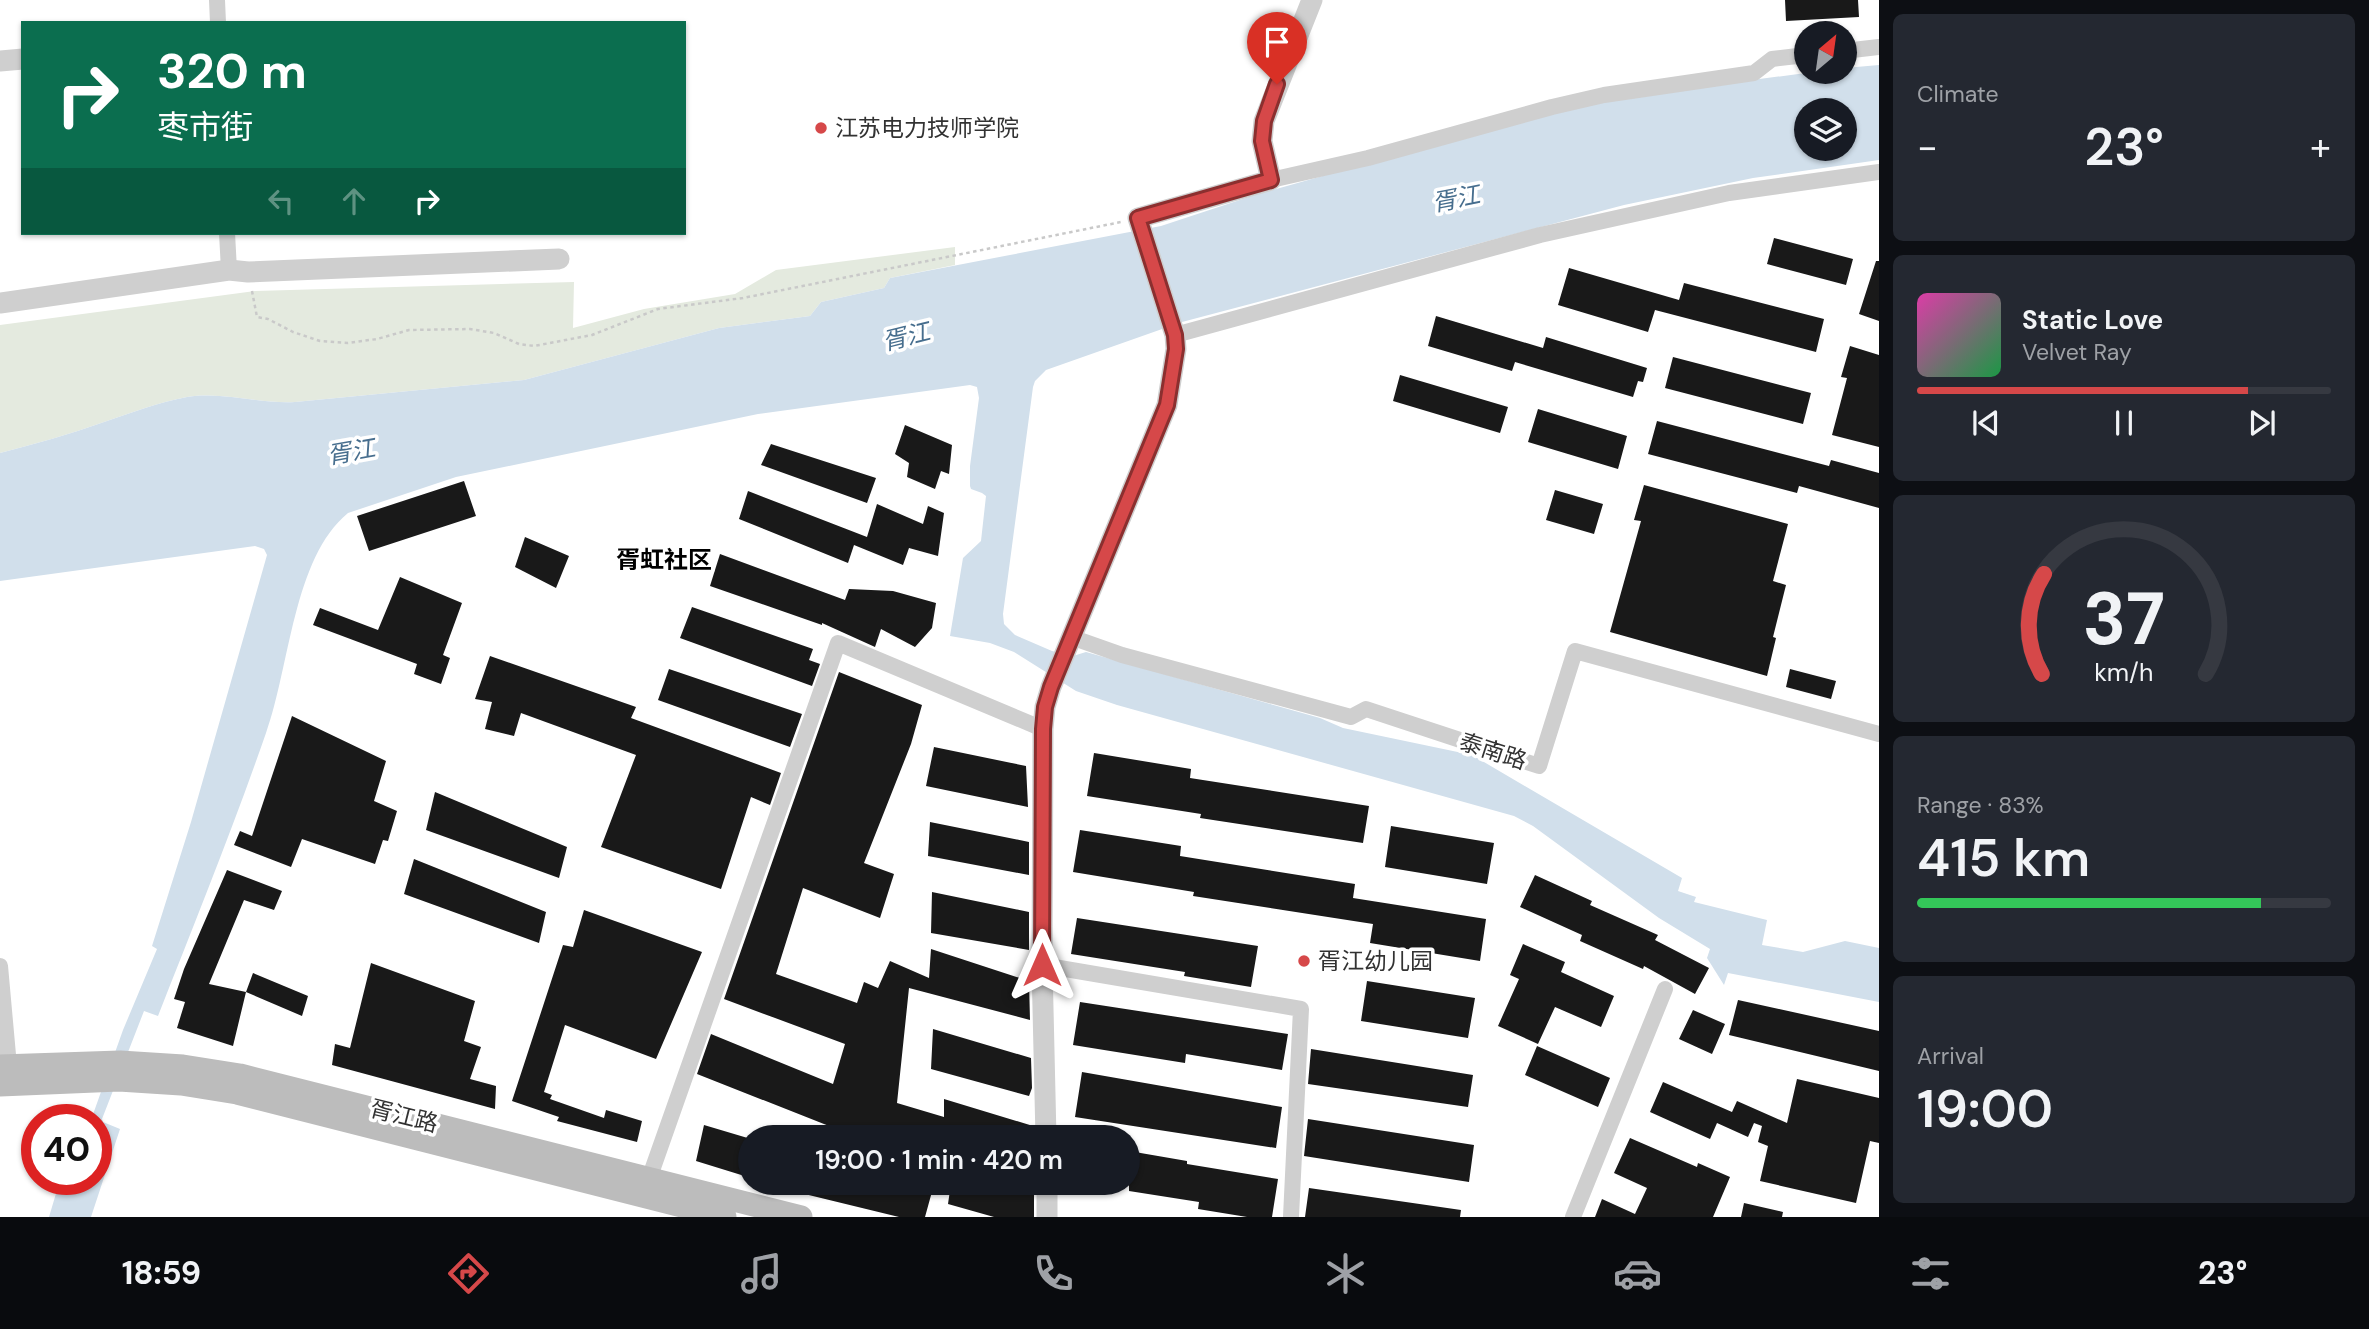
<!DOCTYPE html>
<html lang="en">
<head>
<meta charset="utf-8">
<style>
  body { margin:0; font-family:"DM Sans","Noto Sans SC",sans-serif; background:#242831; color:#f1f3f6; height:100vh; display:flex; flex-direction:column; font-size:26px; white-space:nowrap }
  * { box-sizing:border-box; margin:0 }
  p { font-size:23px; color:#9ea1a6 }
  .icon { flex:none; width:38px; height:38px; fill:none; stroke:currentColor; stroke-width:2; stroke-linecap:round; stroke-linejoin:round }
  .map { position:relative; flex:1; overflow:hidden }
  .side { display:flex; flex-direction:column; gap:14px; padding:14px; background:#0d0f14; width:490px }
  .side>* { flex:none }
  .top-card { position:absolute; left:21px; top:21px; width:665px; height:214px; border-radius:0px; box-shadow:0 2px 5px #0004; background:#0b6e4f; color:#fff; overflow:hidden }
  .needle { width:46px; rotate:29deg }
  .buttons { position:absolute; left:1794px; top:21px; display:grid; gap:14px }
  .buttons a { display:grid; place-items:center; width:63px; height:63px; border-radius:50%; background:#171b24; box-shadow:0 2px 5px #0004; font-size:35px }
  .speed { position:absolute; left:21px; top:1104px; display:flex; gap:14px; font-size:35px; font-weight:700; text-align:center }
  .speed>* { display:grid; place-content:center; width:91px; height:91px; border-radius:50%; background:#171b24; box-shadow:0 2px 5px #0004; line-height:1 }
  .speed .limit { border:10px solid #d22; background:#fff; color:#111 }
  .pin { position:absolute; display:grid; place-items:center; width:60px; height:60px; color:#fff; margin:-72px -30px; border-radius:50% 50% 50% 0; rotate:-45deg; box-shadow:0 0 7px #0007 }
  .pin .icon { rotate:45deg }
  .me { position:absolute; width:77px; margin:-38px; rotate:0deg; stroke-linejoin:round; filter:drop-shadow(0 0 5px #0008) }
  .turn { display:flex; align-items:center; gap:24px; height:147px; padding:0 21px; font-size:32px }
  .turn .icon { width:91px; height:91px; stroke-width:2.5 }
  .turn b { display:block; font-size:49px; line-height:60px }
  .lanes { display:flex; align-items:center; height:66px; padding:0 21px; background:#0003; justify-content:center; gap:35px; direction:ltr }
  .lanes .off { opacity:.35 }
  .big { font-size:52px; font-weight:600; line-height:1.1 }
  .side .card { flex:1; display:flex; flex-direction:column; justify-content:center; gap:10px; min-width:0; padding:0 24px; border-radius:10px; background:#242831 }
  .side .dial { align-items:center; gap:0 }
  .dial svg { height:182px; overflow:visible; fill:none; stroke:#363941; stroke-width:7; stroke-linecap:round; text-anchor:middle }
  .dial text { fill:#f1f3f6; stroke:none }
  .song { display:flex; align-items:center; gap:21px }
  .cover { width:84px; height:84px; border-radius:10px; background:linear-gradient(135deg,hsl(320 70% 55%),hsl(140 70% 35%)) }
  .played { height:7px; border-radius:4px; background:linear-gradient(90deg,#d64849 80%,#363941 80%) }
  .keys { display:flex; justify-content:space-around; direction:ltr }
  .heat { display:flex; justify-content:space-between; align-items:center; font-size:38px; direction:ltr }
  .charge { height:10px; border-radius:5px; background:linear-gradient(90deg,#34c759 83%,#363941 0) }
  .trip { position:absolute; left:738px; top:1125px; width:402px; height:70px; border-radius:35px; background:#171b24; box-shadow:0 2px 5px #0004; font-weight:600; line-height:70px; text-align:center }
  .tabs { display:flex; height:112px; justify-content:space-around; align-items:center; background:#090b0e; color:#9ea1a6 }
  .tabs .icon { width:49px; height:49px }
  .tabs .selected { color:#d64849 }
  .tabs b { font-size:32px; color:#f1f3f6 }
  main { display:flex; flex:1; min-height:0 }
  .map>svg:first-child { display:block }
</style>
</head>
<body>
<main>
<div class="map">
<svg width="1879" height="1217" viewBox="0 0 1879 1217">
  <rect width="100%" height="100%" fill="#fff"/>
  <!-- green -->
  <path fill="#e4eadf" d="M955,247V265L890,278L884,288L821,302L810,316L719,328L524,380L295,402C259,404 223,391 187,397C159,402 131,413 104,422C70,434 35,444 0,453V325L255,291L574,282L573,328L644,309L735,294L776,270Z"/>
  <!-- water -->
  <path fill="#d1dfeb" fill-rule="evenodd" d="M1879,65V160L1753,178L1624,205L1182,322L1046,370L1035,381L1033,387L1003,614L1004,624L1015,635L1052,651L1073,656L1086,652L1320,718L1343,728L1472,755L1682,878L1678,891L1696,897L1694,902L1767,920L1762,945L1803,952L1845,941L1879,948V1002L1728,973L1724,985L1707,958L1710,949L1659,918L1533,826L1514,816L1117,705L1076,691L1014,652L990,643L950,636L963,558L981,541L986,496L982,493L971,489L970,486V466L979,398L977,387L970,385L758,414L456,477L348,513C293,558 290,667 266,733C233,828 195,922 158,1016L144,1011L102,1119L103,1122L120,1129L91,1217H49L60,1180H96V1120H91L123,1030L157,949L152,946L191,822L267,555L264,549L255,546L0,581V453C35,444 70,434 104,422C131,413 159,402 187,397C223,391 259,404 295,402L524,380L719,328L810,316L821,302L884,288L890,278L1161,226L1258,194L1554,111L1677,90L1813,72H1844L1845,68ZM1806,110H1844V149H1806Z"/>
  <!-- building -->
  <path fill="#191919" d="M1785,0H1858L1859,17L1786,21Z
    M1774,238L1853,259L1846,285L1767,264Z
    M1876,261H1879V321L1859,314Z
    M1569,268L1679,300L1684,283L1824,319L1816,352L1655,310L1648,332L1558,305Z
    M1436,316L1543,348L1546,337L1647,368L1643,382L1638,381L1633,397L1515,362L1512,371L1428,346Z
    M1850,346L1879,355V447L1832,435L1847,378L1841,377Z
    M1673,357L1811,393L1803,424L1665,388Z
    M1400,375L1508,407L1500,433L1393,401Z
    M1538,409L1627,436L1618,469L1528,442Z
    M1657,421L1829,466L1831,460L1879,473V508L1799,486L1797,493L1648,454Z
    M905,425L952,445L949,474L941,471L935,489L907,477L909,463L895,454Z
    M771,444L876,478L867,503L761,465Z
    M464,481L476,516L369,551L357,516Z
    M1644,485L1788,524L1773,581L1786,585L1773,637L1776,638L1767,676L1610,632L1641,521L1634,520Z
    M1555,490L1603,504L1594,534L1546,520Z
    M748,491L867,537L877,504L923,524L928,506L944,513L938,556L909,548L903,565L854,545L848,563L739,519Z
    M525,537L569,556L556,588L515,567Z
    M720,554L845,600L849,589L893,591L936,603L932,628L915,647L881,629L875,647L822,623V625L710,586Z
    M400,577L462,603L443,655L450,658L441,684L414,674L417,664L313,625L320,608L378,630Z
    M692,607L813,649L809,660L820,664L812,686L680,638Z
    M490,656L636,707L631,718L781,773L770,805L751,797L721,889L601,847L636,755L521,713L514,736L485,729L492,702L475,699Z
    M669,669L802,714L790,747L658,700Z
    M1790,669L1836,681L1831,699L1786,687Z
    M839,672L922,705L911,744L864,863L894,874L880,918L803,888L776,974L857,1003L864,982L878,988L890,961L929,978L931,949L1029,981L1030,1020L909,988L897,1103L944,1117V1099L1033,1126V1138H948L923,1131L922,1138H871L829,1126L697,1074L711,1034L833,1084L845,1044L724,999Z
    M292,716L386,761L374,801L397,811L388,841L383,840L375,864L302,839L291,867L234,845L240,831L252,836Z
    M934,747L1026,766L1028,807L926,786Z
    M1094,753L1191,769L1190,778L1369,806L1363,843L1200,818L1201,814L1087,796Z
    M435,792L567,847L559,878L426,830Z
    M930,822L1029,842V875L928,856Z
    M1391,826L1494,843L1487,884L1385,867Z
    M1080,830L1181,846L1180,856L1355,884L1353,898L1486,919L1480,961L1370,943L1373,924L1193,896L1194,892L1073,872Z
    M414,859L546,912L539,943L404,894Z
    M227,870L282,891L274,910L244,900L209,984L246,992L233,1046L177,1028L185,1002L174,999L184,969Z
    M1535,875L1592,901L1590,905L1658,935L1655,940L1709,968L1695,994L1644,966L1643,969L1580,941L1582,935L1520,907Z
    M932,892L1029,912V950L931,933Z
    M584,910L702,952L656,1059L565,1025L544,1092L552,1095L550,1099L604,1118L606,1110L642,1121L637,1142L557,1121L559,1117L512,1101L563,945L573,947Z
    M1077,918L1258,946L1251,987L1184,976L1185,972L1071,954Z
    M1523,944L1565,962L1561,972L1614,996L1601,1027L1555,1007L1538,1044L1498,1026L1519,979L1510,975Z
    M371,963L475,1001L464,1041L481,1047L470,1079L496,1086L495,1109L332,1065L335,1044L350,1048Z
    M253,973L308,996L302,1016L246,992Z
    M1367,981L1475,998L1468,1038L1361,1021Z
    M1738,1000L1879,1031V1071L1729,1035Z
    M1080,1002L1288,1034L1282,1070L1186,1054L1185,1063L1073,1045Z
    M1693,1010L1725,1024L1712,1054L1679,1039Z
    M933,1029L1031,1058L1032,1088L1029,1096L931,1069Z
    M1537,1046L1610,1078L1598,1107L1525,1075Z
    M1311,1049L1473,1075L1468,1107L1308,1084Z
    M1082,1072L1282,1107L1276,1148L1075,1117Z
    M1797,1079L1879,1098V1143L1870,1141L1856,1203L1760,1181L1768,1146L1758,1142L1762,1126L1754,1123L1748,1137L1717,1123L1710,1139L1650,1112L1663,1082L1732,1112L1737,1101L1787,1123Z
    M1308,1119L1474,1145L1469,1182L1304,1156Z
    M704,1125L751,1139V1178L696,1161Z
    M1630,1138L1697,1167L1698,1163L1730,1177L1713,1217H1595L1602,1199L1635,1214L1647,1188L1614,1173Z
    M1129,1151L1187,1161V1164L1278,1179L1272,1217H1247L1198,1209L1199,1202L1129,1191Z
    M781,1183H913L933,1188L925,1217H899L780,1188Z
    M951,1183H1000L1029,1190V1183H1034V1217H994L948,1204Z
    M1309,1188L1461,1210L1460,1217H1305Z
    M1744,1203L1783,1212L1782,1217H1741Z"/>
  <g fill="none" stroke-linecap="round" stroke-linejoin="round">
    <!-- path -->
    <path stroke="#c9c9c9" stroke-width="2.5" stroke-dasharray="3.5 3.5" stroke-linecap="butt" d="M252,291L257,317L268,319L293,332L320,341L348,343L377,339L409,330L470,329L494,333L519,344L534,346L592,335L658,309L743,298L1121,222"/>
    <!-- minor -->
    <path stroke="#cfcfcf" stroke-width="16" d="M217,0L218,23
      M1844,51L1879,47
      M1271,180L1368,158L1552,107L1604,95L1754,73L1772,59L1806,55
      M227,233L229,270
      M1175,335L1540,235L1729,193L1879,172
      M1071,637L1122,655L1351,717L1366,709L1539,766L1575,651L1879,734
      M1042,965L1301,1009L1291,1217
      M0,966L9,1066
      M649,1179L838,643L1043,729
      M1573,1217L1665,989"/>
    <!-- tertiary -->
    <path stroke="#cfcfcf" stroke-width="21" d="M0,61L23,59
      M0,303L229,270L248,272L559,259
      M1046,1138L1042,965L1043,729L1045,707L1051,687L1167,405L1176,349L1175,335L1138,218L1271,180L1262,141L1264,121L1312,0
      M1047,1183V1217"/>
    <!-- secondary -->
    <path stroke="#bcbcbc" stroke-width="23" d="M0,1066L120,1062L183,1066L240,1075L801,1217
      M0,1085L119,1080L181,1084L237,1093L725,1217"/>
  </g>
  <g fill="none" stroke-linecap="round" stroke-linejoin="round">
    <defs>
      <path id="route" d="M1042,965L1043,729L1045,707L1051,687L1167,405L1176,349L1175,335L1138,218L1271,180L1262,141L1264,121L1277,84"/>
    </defs>
    <!-- route casing -->
    <use href="#route" stroke="#8b2f2f" stroke-width="18"/>
    <!-- route -->
    <use href="#route" stroke="#d64849" stroke-width="12"/>
  </g>
  <!-- markers -->
  <g fill="#d64849" stroke="#fff" stroke-width="2.5">
    <circle cx="821" cy="128" r="7"/>
    <circle cx="1304" cy="961" r="7"/>
  </g>
  <g text-anchor="middle" stroke-width="7" stroke-linejoin="round" paint-order="stroke">
    <!-- poi labels -->
    <g font-size="23" fill="#323232" stroke="#fff" text-anchor="start">
      <text x="835" y="136">江苏电力技师学院</text>
      <text x="1318" y="969">胥江幼儿园</text>
    </g>
    <!-- street labels -->
    <g font-size="23" fill="#323232" stroke="#fff">
      <text transform="translate(1493 751) rotate(18)" y="8">泰南路</text>
      <text transform="translate(404 1116) rotate(14)" y="8">胥江路</text>
    </g>
    <!-- water labels -->
    <g font-size="24" font-style="italic" fill="#476e8e" stroke="#fff">
      <text transform="translate(1456 199) rotate(-11)" y="8">胥江</text>
      <text transform="translate(906 337) rotate(-14)" y="8">胥江</text>
      <text transform="translate(351 452) rotate(-10)" y="8">胥江</text>
    </g>
    <!-- neighbourhood labels -->
    <g font-size="24" font-weight="bold" fill="#000" stroke="#fff">
      <text x="664" y="568">胥虹社区</text>
    </g>
  </g>
</svg>
<div class="buttons">
<a><svg class="needle" viewBox="-14 -14 28 28"><path d="M0-13l5 13h-10z" fill="#e53935"/><path d="M0 13l5-13h-10z" fill="#9ea1a6"/></svg></a>
<a><svg class="icon" aria-label="layers" viewBox="0 0 24 24"><path d="M12 4l9 5-9 5-9-5zM3 14l9 5 9-5"/></svg></a>
</div>
<div class="speed"><div class="limit">40</div></div>
<div class="pin" style="left:1277px;top:84px;background:#d93025"><svg class="icon" aria-label="arrive" viewBox="0 0 24 24"><path d="M6 21V4h12l-3 4 3 4H6"/></svg></div>
<svg class="me" style="left:1042px;top:965px" viewBox="-20 -20 40 40"><path d="M0-17L14 15 0 8-14 15z" fill="#d64849" stroke="#fff" stroke-width="4"/></svg>
<div class="trip">19:00 · 1 min · 420 m</div>
<div class="top-card">
<div class="turn"><svg class="icon" aria-label="right" viewBox="0 0 24 24"><path d="M7 20v-9h11M14 6l5 5-5 5"/></svg><div><b>320 m</b>枣市街</div></div>
<div class="lanes"><svg class="icon off" aria-label="left" viewBox="0 0 24 24"><path d="M17 20v-9H6M10 6l-5 5 5 5"/></svg><svg class="icon off" aria-label="ahead" viewBox="0 0 24 24"><path d="M12 20V5M6 11l6-6 6 6"/></svg><svg class="icon" aria-label="right" viewBox="0 0 24 24"><path d="M7 20v-9h11M14 6l5 5-5 5"/></svg></div>
</div>
</div>
<section class="side">
<div class="card"><p>Climate</p>
<div class="heat"><a>−</a><b class="big">23°</b><a>+</a></div>
</div>
<div class="card">
<div class="song"><i class="cover"></i><div><b>Static Love</b><p>Velvet Ray</p></div></div>
<div class="played"></div>
<div class="keys"><svg class="icon" aria-label="previous" viewBox="0 0 24 24"><path d="M18 5L8 12l10 7zM5 5v14"/></svg><svg class="icon" aria-label="pause" viewBox="0 0 24 24"><path d="M8 5v14M16 5v14"/></svg><svg class="icon" aria-label="next" viewBox="0 0 24 24"><path d="M6 5l10 7-10 7zM19 5v14"/></svg></div>
</div>
<div class="card dial"><svg viewBox="0 0 100 80">
<path d="M14 69A42 42 0 1 1 86 69"/>
<path d="M14 69A42 42 0 0 1 15 25" stroke="#d64849"/>
<text x="50" y="56" font-size="32" font-weight="700">37</text>
<text x="50" y="72" font-size="11">km/h</text>
</svg></div>
<div class="card"><p>Range · 83%</p><b class="big">415 km</b><div class="charge"></div></div>
<div class="card"><p>Arrival</p><b class="big">19:00</b></div>
</section>
</main>
<nav class="tabs">
<b>18:59</b>
<svg class="icon selected" aria-label="directions" viewBox="0 0 24 24"><path d="M12 3l9 9-9 9-9-9zM9 14v-3h6M13 9l2 2-2 2"/></svg>
<svg class="icon" aria-label="music" viewBox="0 0 24 24"><path d="M9 18V5l10-2v13"/><circle cx="6" cy="18" r="3"/><circle cx="16" cy="16" r="3"/></svg>
<svg class="icon" aria-label="phone" viewBox="0 0 24 24"><path d="M5 4h4l2 5-3 2q2 4 5 5l2-3 5 2v4C11 20 4 13 5 4z"/></svg>
<svg class="icon" aria-label="climate" viewBox="0 0 24 24"><path d="M12 3v18M4 7l16 10M4 17L20 7"/></svg>
<svg class="icon" aria-label="car" viewBox="0 0 24 24"><path d="M5 17H2v-5l4-1 3-4h7l3 4 3 1v5h-3M9 17h6M6 11h13"/><circle cx="7" cy="17" r="2"/><circle cx="17" cy="17" r="2"/></svg>
<svg class="icon" aria-label="filters" viewBox="0 0 24 24"><path d="M4 7h16M4 17h16"/><circle cx="9" cy="7" r="2"/><circle cx="15" cy="17" r="2"/></svg>
<b>23°</b>
</nav>
</body>
</html>
